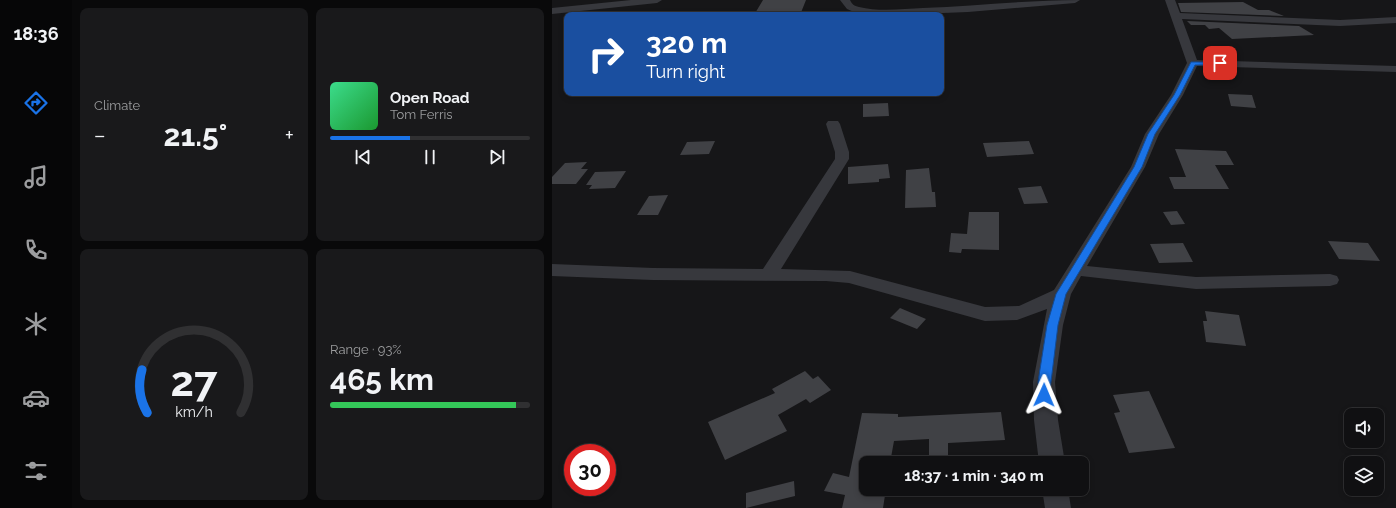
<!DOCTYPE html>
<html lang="en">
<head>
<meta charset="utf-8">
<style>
  body { margin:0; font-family:Raleway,sans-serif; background:#19191b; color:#f1f3f6; height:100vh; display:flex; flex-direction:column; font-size:15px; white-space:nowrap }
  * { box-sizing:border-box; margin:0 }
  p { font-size:13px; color:#9c9d9f }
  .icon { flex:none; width:22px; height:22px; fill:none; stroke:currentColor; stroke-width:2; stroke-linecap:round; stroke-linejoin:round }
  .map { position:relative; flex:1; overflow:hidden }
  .drawer { display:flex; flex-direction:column; gap:8px; padding:8px; background:#09090a; width:480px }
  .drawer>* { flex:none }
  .top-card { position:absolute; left:12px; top:12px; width:380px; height:84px; border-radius:8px; box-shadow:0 2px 6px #0003,0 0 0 1px #303032; background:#1a4fa0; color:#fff; overflow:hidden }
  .fabs { position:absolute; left:792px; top:408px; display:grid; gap:8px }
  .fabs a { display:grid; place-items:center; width:40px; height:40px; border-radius:8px; background:#101012; box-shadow:0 2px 6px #0003,0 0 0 1px #303032; font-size:20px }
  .speed { position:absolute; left:12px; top:444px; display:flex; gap:8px; font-size:20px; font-weight:700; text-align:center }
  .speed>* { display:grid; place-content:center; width:52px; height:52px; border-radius:50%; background:#101012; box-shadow:0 2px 6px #0003,0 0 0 1px #303032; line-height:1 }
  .speed .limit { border:6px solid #d22; background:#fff; color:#111 }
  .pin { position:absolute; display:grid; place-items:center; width:34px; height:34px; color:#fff; margin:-17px; border-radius:8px; box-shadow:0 2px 6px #0006 }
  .me { position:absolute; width:44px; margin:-22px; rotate:1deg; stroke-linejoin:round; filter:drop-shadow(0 0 3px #0008) }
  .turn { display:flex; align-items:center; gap:14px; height:84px; padding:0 16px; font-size:18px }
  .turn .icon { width:52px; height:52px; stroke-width:2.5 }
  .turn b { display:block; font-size:28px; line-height:34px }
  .big { font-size:30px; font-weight:700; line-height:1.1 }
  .drawer .card { flex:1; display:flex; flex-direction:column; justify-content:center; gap:6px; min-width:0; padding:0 14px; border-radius:8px; background:#19191b }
  .drawer .dial { align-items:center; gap:0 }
  .dial svg { height:104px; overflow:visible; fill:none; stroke:#303032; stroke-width:7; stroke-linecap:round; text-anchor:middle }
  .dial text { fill:#f1f3f6; stroke:none }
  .song { display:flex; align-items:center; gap:12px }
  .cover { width:48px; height:48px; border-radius:6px; background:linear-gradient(135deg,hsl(150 70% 55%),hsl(130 70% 35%)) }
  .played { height:4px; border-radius:2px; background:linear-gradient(90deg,#1a73e8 40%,#303032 40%) }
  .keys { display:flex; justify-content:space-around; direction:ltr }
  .heat { display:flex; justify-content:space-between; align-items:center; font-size:22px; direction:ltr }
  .charge { height:6px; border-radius:3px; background:linear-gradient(90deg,#34c759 93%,#303032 0) }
  .drawer .tiles { flex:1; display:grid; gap:8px; grid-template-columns:repeat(2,1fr) }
  .trip { position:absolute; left:307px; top:456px; width:230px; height:40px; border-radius:8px; background:#101012; box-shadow:0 2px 6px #0003,0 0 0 1px #303032; font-weight:700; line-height:40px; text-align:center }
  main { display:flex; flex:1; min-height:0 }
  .menu { display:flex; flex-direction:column; width:72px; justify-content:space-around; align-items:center; background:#060607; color:#9c9d9f }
  .menu .icon { width:28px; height:28px }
  .menu .active { color:#1a73e8 }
  .menu b { font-size:18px; color:#f1f3f6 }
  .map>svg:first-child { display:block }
</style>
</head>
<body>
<main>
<nav class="menu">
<b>18:36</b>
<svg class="icon active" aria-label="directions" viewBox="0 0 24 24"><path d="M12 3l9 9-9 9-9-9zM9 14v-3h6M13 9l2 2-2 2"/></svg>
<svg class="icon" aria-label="music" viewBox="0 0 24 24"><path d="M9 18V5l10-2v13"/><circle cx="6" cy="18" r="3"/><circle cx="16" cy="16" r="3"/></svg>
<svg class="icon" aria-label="phone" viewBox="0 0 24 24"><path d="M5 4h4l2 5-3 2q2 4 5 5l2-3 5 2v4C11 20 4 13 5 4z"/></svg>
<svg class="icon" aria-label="climate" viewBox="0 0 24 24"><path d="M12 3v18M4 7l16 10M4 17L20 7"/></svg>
<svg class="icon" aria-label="car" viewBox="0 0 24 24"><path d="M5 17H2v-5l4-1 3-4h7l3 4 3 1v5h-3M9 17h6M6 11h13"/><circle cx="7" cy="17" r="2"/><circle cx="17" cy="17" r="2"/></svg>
<svg class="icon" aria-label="filters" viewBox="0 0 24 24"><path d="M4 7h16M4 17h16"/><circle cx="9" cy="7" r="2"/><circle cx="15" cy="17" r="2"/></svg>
</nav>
<section class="drawer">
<div class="tiles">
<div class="card"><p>Climate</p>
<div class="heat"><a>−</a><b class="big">21.5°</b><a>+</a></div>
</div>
<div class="card">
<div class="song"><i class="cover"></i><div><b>Open Road</b><p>Tom Ferris</p></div></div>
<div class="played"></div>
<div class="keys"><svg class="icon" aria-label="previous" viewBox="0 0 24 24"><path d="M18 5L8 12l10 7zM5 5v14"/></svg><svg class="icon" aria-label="pause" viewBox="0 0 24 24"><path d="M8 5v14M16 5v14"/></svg><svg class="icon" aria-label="next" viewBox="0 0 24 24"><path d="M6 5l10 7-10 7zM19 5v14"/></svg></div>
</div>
<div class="card dial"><svg viewBox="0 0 100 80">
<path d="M14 69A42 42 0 1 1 86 69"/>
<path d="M14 69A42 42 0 0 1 10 36" stroke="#1a73e8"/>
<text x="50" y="56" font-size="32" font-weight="700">27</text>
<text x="50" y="72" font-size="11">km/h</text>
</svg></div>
<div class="card"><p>Range · 93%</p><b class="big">465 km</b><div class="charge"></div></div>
</div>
</section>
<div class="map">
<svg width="844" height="508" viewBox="0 0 844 508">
  <rect width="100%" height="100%" fill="#161618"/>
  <!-- building -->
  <path fill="#404145" d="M211,0H254L248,15H202Z
    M691,2L706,10H717L732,16L629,12L626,3Z
    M635,21L747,26L762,35L680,39L667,28L657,29L653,25H639Z
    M676,94L700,95L704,108L679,106Z
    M336,103L337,116L311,117V104Z
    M163,141L157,154L128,155L135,142Z
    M477,141L482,154L435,157L431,143Z
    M623,149L674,151L682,165H663L677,189H622L617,177H634Z
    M35,162L29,169H36L24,184H0V177L13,163Z
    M336,164L338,178L327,179V182L296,184V167Z
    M377,168L380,192H383L384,207L353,208L354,170Z
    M74,171L63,188L37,189L40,185H34L43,172Z
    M489,186L496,203L472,204L466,188Z
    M116,195L106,215H85L97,196Z
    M625,211L633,224L619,225L611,212Z
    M417,212H447V250L410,249L409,253L397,252L399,233L415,234Z
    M776,241L816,243L828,261L787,259Z
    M631,243L641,262L607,263L598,244Z
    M348,308L374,319L365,329L338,318Z
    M653,311L687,315L694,346L654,342L651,321H655Z
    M253,371L261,379L266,376L279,390L258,403L254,399L226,415L235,431L173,460L156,422L223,393L220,389Z
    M597,391L623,448L577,453L562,413L568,412L561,395Z
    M449,412L453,440L396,443V463H377V439L342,441L338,463H314V489H334L331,508H290L293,495L272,491L281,473L297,477L310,413L346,414V417Z
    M242,481L243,496L194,508V493Z"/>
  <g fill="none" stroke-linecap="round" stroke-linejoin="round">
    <!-- street -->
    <path fill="#37383d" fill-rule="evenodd" d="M79,0H110L105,3L0,14V8Z
      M288,0H298C300,4 302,6 307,7C327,12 351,9 371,8C423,6 475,0 528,0L523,3L416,12L340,15L302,12L295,9Z
      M613,0H623L628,13L788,20L844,17V23L788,26L630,19L645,60L844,66V72L645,66L631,95L607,134L593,167L535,266L644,277L778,274L785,276L787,280L785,284L778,286L644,289L529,276L519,294L511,325L503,382L506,420L513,463H487L482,420L481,382L495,309L465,320L433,321L297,283L274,281L101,280L0,276V264L101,268L211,269L283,159V152L274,124L276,121H286L288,124L297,152V159L229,269L298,271L433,307L467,306L502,290L579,167L593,134L619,95L635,63Z
      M490,489H516L519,508H493Z"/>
  </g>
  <!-- route -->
  <path fill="#1a73e8" stroke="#114b97" d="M639,62H668L671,63L668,65H643L628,95L603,134L590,167L514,294L506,325L497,398H488L486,382L495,325L504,294L582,167L596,134L622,95Z"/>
</svg>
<div class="fabs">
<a><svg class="icon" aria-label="sound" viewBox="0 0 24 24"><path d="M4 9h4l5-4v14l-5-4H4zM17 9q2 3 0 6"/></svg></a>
<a><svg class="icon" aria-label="layers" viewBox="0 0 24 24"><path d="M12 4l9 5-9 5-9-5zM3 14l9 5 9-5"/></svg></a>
</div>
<div class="speed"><div class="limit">30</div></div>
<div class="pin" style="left:668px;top:63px;background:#d93025"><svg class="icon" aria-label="arrive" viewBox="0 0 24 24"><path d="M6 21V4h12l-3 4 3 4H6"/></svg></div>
<svg class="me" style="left:492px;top:395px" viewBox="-20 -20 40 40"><path d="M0-17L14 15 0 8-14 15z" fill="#1a73e8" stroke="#fff" stroke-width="4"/></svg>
<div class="trip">18:37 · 1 min · 340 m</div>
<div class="top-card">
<div class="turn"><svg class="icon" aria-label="right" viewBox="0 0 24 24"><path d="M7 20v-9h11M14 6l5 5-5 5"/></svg><div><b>320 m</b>Turn right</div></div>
</div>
</div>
</main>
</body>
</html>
